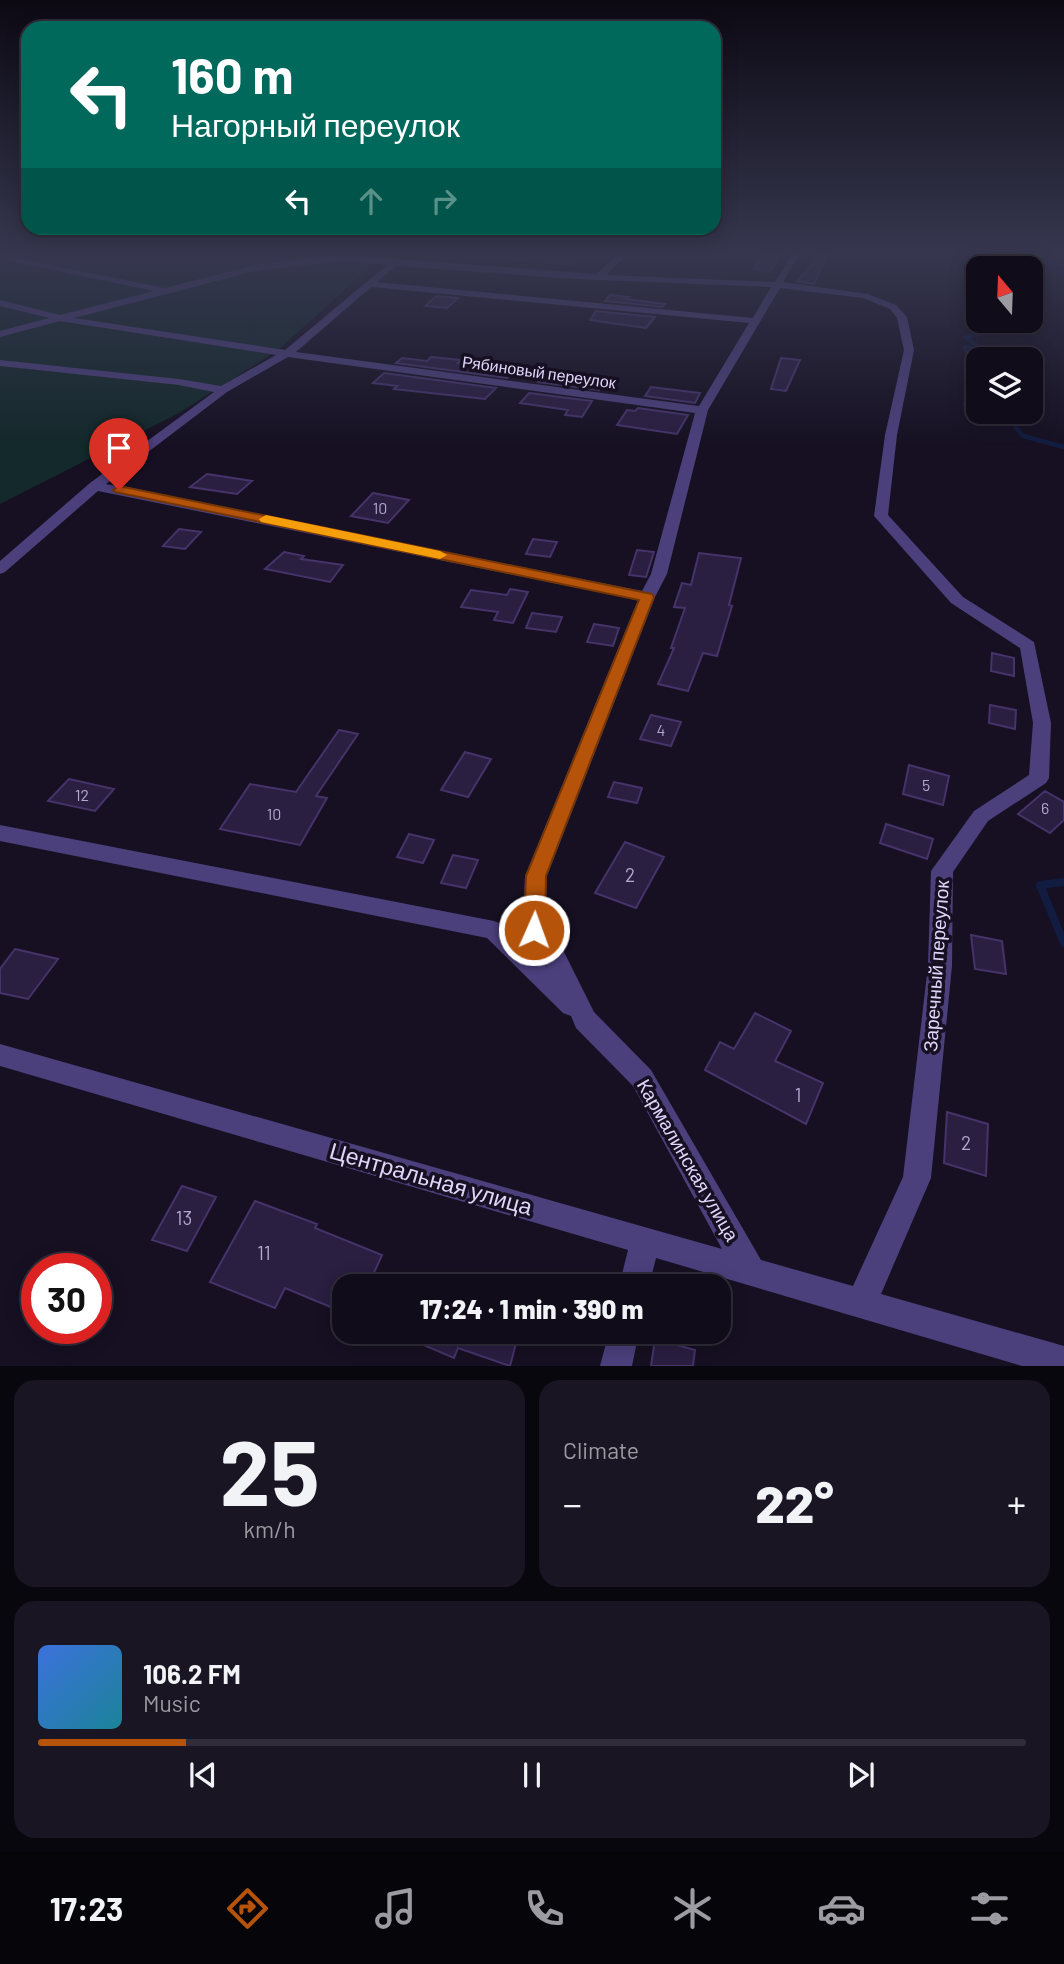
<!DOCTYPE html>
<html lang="en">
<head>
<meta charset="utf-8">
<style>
  body { margin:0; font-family:Barlow,sans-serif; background:#191523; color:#f1f3f6; height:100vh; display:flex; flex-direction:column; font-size:26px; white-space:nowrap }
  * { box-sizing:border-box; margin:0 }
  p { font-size:23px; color:#9c9ba2 }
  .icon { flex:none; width:38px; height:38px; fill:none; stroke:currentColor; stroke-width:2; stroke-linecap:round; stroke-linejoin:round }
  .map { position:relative; height:1366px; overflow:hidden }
  .details { display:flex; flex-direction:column; gap:14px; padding:14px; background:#09070e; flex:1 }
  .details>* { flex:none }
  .guide { position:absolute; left:21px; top:21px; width:700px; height:214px; border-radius:21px; box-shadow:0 4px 18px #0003,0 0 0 2px #302c39; background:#00695c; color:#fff; overflow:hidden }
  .needle { width:46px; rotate:341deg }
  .tools { position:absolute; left:966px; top:256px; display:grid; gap:14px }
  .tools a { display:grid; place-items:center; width:77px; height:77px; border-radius:14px; background:#100c1a; box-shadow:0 4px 18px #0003,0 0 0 2px #302c39; font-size:35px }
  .speed { position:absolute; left:21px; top:1253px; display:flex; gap:14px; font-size:35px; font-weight:700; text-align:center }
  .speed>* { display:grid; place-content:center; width:91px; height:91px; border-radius:50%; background:#100c1a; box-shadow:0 4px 18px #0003,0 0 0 2px #302c39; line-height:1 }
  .speed .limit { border:10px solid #d22; background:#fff; color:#111 }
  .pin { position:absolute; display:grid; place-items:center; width:60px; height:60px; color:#fff; margin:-72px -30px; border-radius:50% 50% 50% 0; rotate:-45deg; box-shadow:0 0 7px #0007 }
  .pin .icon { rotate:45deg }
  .me { position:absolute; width:77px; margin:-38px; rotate:2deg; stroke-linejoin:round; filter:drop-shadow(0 0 5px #0008) }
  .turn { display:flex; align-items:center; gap:24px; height:147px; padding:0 35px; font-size:32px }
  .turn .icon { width:91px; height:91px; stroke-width:2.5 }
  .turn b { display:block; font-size:49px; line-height:60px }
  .lanes { display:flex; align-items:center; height:66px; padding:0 35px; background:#0003; justify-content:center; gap:35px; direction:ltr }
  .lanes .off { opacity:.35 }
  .big { font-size:52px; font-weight:800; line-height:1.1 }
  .details .card { flex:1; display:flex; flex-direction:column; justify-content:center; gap:10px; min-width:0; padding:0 24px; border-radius:21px; background:#191523 }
  .details .dial { align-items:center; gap:0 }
  .dial b { font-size:91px; line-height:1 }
  .song { display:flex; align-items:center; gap:21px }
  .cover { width:84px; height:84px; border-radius:10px; background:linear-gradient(135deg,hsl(220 70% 55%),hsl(190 70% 35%)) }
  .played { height:7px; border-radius:4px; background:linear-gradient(90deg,#b45309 15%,#302c39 15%) }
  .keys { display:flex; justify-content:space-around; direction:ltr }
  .heat { display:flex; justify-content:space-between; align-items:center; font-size:38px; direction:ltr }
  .details .tiles { flex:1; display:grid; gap:14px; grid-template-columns:1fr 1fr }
  .card:last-child { grid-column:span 2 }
  .trip { position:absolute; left:332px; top:1274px; width:399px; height:70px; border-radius:21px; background:#100c1a; box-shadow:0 4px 18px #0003,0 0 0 2px #302c39; font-weight:800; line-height:70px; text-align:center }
  .menu { display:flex; height:112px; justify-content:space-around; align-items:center; background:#06050a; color:#9c9ba2 }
  .menu .icon { width:49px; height:49px }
  .menu .on { color:#b45309 }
  .menu b { font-size:32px; color:#f1f3f6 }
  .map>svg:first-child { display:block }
</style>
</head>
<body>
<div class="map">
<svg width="1064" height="1366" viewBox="0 0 1064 1366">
  <rect width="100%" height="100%" fill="#161022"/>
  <!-- green -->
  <path fill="#14292b" d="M0,254H299L377,261L278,350L179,413L0,504Z
    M413,254H600L575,266Z"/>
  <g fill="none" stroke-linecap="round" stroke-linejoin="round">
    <!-- stream-far2 -->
    <path stroke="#111c40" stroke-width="3.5" d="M1042,254L1055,257L1040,262L1064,265
      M1031,268L1052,267L1058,275H1064
      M1031,280H1034L1031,293
      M986,359L968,355L964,347L981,348L965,337L1005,329L1011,320"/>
    <!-- stream-far1 -->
    <path stroke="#111c40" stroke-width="4.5" d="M978,402L965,404L978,410
      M982,411L1013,424L1023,436L1064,447"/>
    <!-- stream -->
    <path stroke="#111c40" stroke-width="8" d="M1064,882L1040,885L1064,943"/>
  </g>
  <!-- building -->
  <path fill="#2a1e41" stroke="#45336a" stroke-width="2" d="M762,254H780L771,272L754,269Z
    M821,254H827L814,284L797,281Z
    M610,295L629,297L627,299L665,304L662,307L605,301Z
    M436,296L458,298L447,308L425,306Z
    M596,311L655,317L646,328L590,320Z
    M431,357L461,360L458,363L513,372L507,378L396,363L402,358L427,361Z
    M781,358L800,360L786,391L771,389Z
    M384,373L496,388L485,399L394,389L397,386L373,383Z
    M542,376L603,383L599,390L538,382Z
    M651,387L700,393L695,403L645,396Z
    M529,393L592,401L582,417L565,415L568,410L520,403Z
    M638,408L688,415L677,434L617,425L627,410L635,411Z
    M207,474L252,481L237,494L190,487Z
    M373,493L409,500L388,523L351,516Z
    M179,529L201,532L185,549L163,546Z
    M533,539L557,542L550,557L526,554Z
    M637,550L654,552L646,577L629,575Z
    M284,552L304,556L301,559L343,565L330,582L265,569Z
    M699,553L741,558L729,605L732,606L717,656L703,653L688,691L658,684L674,648H671L685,608L674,607L682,583L691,585Z
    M510,589L528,592L513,623L494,620L498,612L461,607L471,590L507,595Z
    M532,613L562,617L556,632L526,628Z
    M594,624L619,628L613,646L587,642Z
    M992,653L1014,658V676L991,671Z
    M990,705L1016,710L1015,729L989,723Z
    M651,715L681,722L671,746L640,739Z
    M339,730L358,734L316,796L327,798L300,845L220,829L250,784L296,792Z
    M465,752L491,759L468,797L441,790Z
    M909,765L949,776L943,805L903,794Z
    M69,779L114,789L95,811L48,801Z
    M614,782L642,788L637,803L608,797Z
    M1045,791L1064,802V820L1050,833L1018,814Z
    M886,824L933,839L927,859L880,843Z
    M409,834L434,840L423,863L397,857Z
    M625,842L664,857L636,908L595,893Z
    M453,855L478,860L466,888L441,883Z
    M971,935L1002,941L1006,974L975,969Z
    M15,949L58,959L28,999L0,993V969Z
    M755,1013L791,1031L775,1061L823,1083L806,1124L705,1070L720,1042L734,1049Z
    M947,1112L988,1124L986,1176L944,1163Z
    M182,1186L216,1197L187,1251L152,1240Z
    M255,1201L317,1224L315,1228L382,1255L368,1286H345V1313L285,1288L275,1308L210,1282Z
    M393,1332H519L510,1366L458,1348L454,1358Z
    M655,1339L695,1350L693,1366H651Z"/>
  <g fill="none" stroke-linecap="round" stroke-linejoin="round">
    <!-- minor -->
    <path fill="#4b407c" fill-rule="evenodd" d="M335,254L596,274L619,254H628L606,275L775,282L792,254H800L783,282L868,294L896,305L907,317L914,350L897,435L888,515L963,597L1034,642L1051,723L1049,778L1046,783L988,821L953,872L952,966L931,1178L881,1294L1064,1346V1366H1022L656,1258L649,1286H619L628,1250L0,1066V1044L722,1249L633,1086L576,1028L571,1016L563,1013L487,938L0,841V825L494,921L502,924L548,968L523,930L525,876L638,600L98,491L5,572L0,574V561L90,483L214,392L179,385L0,366V360L179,379L221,386L276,355L60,321L0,337V331L49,318L0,306V300L60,315L154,291L9,261L6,256L165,288L255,265ZM344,261L387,265L285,350L74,318L255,271ZM396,266L575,279L771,287L753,318L377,282ZM371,287L749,323L699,406L296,352ZM780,288L863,298L890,309L897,318L904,350L885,435L874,516L951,603L1020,648L1033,723L1029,775L974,811L931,871L928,966L903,1177L853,1286L761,1260L651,1070L594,1012L562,948L545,928L547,876L655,597L667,574L708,410ZM288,357L695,413L651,574L642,591L106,484L227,392Z
      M609,1332H639L632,1366H600Z"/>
  </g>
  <!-- sky -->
  <linearGradient id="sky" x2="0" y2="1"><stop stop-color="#0c0913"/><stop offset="0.57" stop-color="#36374f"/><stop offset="1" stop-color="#36374f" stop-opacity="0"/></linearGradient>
  <rect width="1064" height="445" fill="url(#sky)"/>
  <!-- route -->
  <path fill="#b45309" stroke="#753606" stroke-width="2" d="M119,486L652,594L654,597L546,876L545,930L542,936L534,938L527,936L524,930L526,876L639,600L115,492L113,490Z"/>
  <!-- slow -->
  <path fill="#f59e0b" d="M266,515L440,551L447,555L440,559L261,522L259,519Z"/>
  <g text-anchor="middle" stroke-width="7" stroke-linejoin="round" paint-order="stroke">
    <!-- far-street labels -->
    <g font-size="16" fill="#dfd6fa" stroke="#161022">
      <text transform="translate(539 372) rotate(8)" y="6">Рябиновый переулок</text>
    </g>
    <!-- number labels -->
    <g font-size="16" fill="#b2a8cc">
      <text x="380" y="514">10</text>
      <text x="661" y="736">4</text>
      <text x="926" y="791">5</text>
      <text x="82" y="801">12</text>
      <text x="1045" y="814">6</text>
      <text x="274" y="820">10</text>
    </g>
    <!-- near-number labels -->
    <g font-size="19" fill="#b2a8cc">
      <text x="630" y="882">2</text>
      <text x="798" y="1102">1</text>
      <text x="966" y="1150">2</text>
      <text x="184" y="1225">13</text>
      <text x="264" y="1260">11</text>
    </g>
    <!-- street labels -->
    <g font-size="19" fill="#dfd6fa" stroke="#161022">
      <text transform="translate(936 966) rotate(-86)" y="7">Заречный переулок</text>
      <text transform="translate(688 1160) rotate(60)" y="7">Кармалинская улица</text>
    </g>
    <!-- near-street labels -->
    <g font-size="23" fill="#dfd6fa" stroke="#161022">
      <text transform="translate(431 1179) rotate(16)" y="8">Центральная улица</text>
    </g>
  </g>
</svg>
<div class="tools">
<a><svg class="needle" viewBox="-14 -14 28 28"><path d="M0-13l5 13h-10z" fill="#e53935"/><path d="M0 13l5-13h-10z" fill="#9c9ba2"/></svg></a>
<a><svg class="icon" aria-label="layers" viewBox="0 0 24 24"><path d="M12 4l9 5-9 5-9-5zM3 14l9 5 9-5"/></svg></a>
</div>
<div class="speed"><div class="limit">30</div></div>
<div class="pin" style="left:119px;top:490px;background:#d93025"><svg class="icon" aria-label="arrive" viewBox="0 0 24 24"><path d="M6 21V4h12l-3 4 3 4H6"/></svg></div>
<svg class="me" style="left:534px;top:930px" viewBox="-20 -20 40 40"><circle r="17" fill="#b45309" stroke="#fff" stroke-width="3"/><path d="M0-11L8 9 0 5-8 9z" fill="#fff"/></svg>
<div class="trip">17:24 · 1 min · 390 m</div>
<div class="guide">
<div class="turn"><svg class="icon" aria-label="left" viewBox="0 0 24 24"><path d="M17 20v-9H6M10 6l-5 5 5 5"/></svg><div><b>160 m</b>Нагорный переулок</div></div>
<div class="lanes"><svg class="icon" aria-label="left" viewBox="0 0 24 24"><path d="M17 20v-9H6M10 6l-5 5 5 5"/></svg><svg class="icon off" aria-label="ahead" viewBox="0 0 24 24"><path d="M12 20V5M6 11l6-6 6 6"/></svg><svg class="icon off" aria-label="right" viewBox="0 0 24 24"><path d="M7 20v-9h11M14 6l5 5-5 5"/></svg></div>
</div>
</div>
<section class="details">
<div class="tiles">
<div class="card dial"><b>25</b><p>km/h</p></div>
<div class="card"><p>Climate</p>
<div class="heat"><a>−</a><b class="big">22°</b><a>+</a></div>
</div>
<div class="card">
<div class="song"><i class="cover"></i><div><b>106.2 FM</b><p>Music</p></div></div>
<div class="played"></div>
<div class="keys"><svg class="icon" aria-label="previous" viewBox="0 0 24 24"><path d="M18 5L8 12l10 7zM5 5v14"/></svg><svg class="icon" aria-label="pause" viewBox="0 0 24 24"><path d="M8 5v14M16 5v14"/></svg><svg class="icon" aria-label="next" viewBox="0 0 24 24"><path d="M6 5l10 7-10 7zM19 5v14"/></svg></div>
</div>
</div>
</section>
<nav class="menu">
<b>17:23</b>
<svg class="icon on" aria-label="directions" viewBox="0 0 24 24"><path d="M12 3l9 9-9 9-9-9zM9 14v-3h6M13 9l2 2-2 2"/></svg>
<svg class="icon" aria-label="music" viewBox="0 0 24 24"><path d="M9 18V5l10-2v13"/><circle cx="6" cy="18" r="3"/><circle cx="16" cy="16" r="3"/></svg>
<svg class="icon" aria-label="phone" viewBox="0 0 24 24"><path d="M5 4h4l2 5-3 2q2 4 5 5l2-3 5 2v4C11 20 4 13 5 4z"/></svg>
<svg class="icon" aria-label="climate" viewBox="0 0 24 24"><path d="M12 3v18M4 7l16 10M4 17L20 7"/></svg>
<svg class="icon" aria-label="car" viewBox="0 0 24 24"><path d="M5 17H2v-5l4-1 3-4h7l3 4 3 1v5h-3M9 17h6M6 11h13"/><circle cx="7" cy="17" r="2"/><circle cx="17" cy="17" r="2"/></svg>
<svg class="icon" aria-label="filters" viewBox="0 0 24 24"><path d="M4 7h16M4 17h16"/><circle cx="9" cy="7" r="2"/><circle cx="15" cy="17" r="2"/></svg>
</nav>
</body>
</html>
